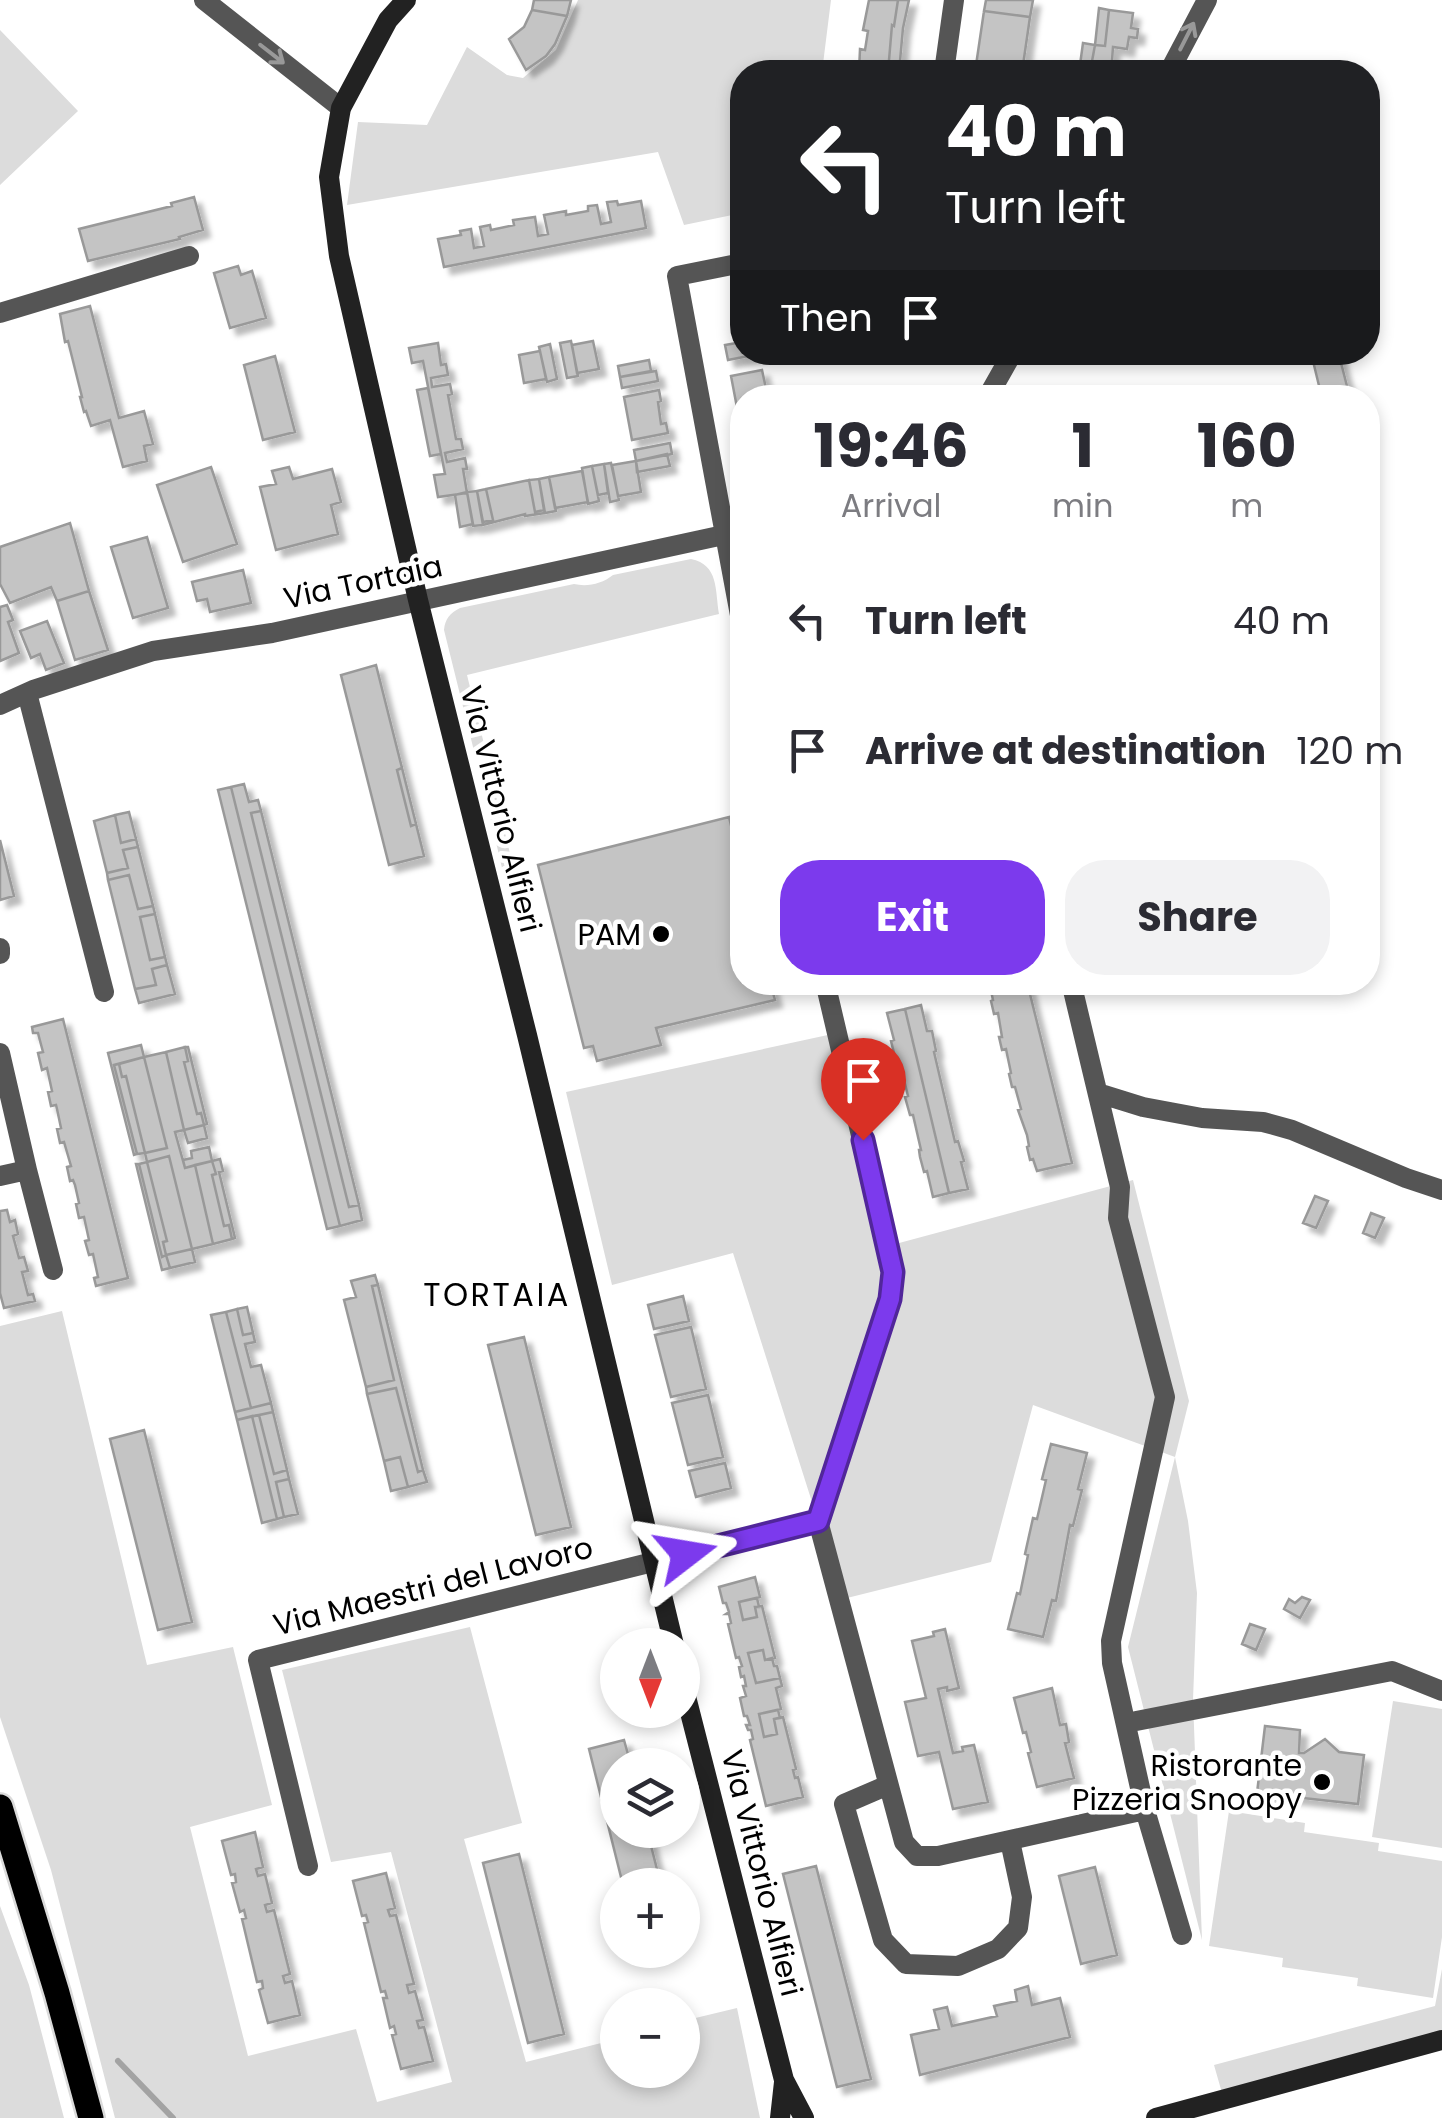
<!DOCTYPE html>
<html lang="en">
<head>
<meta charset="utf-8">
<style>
  body { margin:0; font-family:Poppins,sans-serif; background:#f2f2f3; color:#2b2b33; height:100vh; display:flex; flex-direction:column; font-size:38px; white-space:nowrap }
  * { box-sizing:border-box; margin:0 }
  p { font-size:32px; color:#7c7c81 }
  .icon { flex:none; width:55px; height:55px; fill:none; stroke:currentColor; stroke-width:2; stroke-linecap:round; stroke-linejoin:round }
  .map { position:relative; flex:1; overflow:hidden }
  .details { position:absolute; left:730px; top:385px; width:650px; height:610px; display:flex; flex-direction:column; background:#fff; border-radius:40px; box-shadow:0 5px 15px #0003 }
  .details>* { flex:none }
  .guide { position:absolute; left:730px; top:60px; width:650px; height:305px; border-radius:40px; box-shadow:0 5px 15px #0003; background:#202124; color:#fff; overflow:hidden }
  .needle { width:65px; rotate:180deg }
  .fabs { position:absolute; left:600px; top:1628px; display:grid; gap:20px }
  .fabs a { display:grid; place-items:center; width:100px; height:100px; border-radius:50%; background:#fff; box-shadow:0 5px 15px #0003; font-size:50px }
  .pin { position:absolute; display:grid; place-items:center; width:85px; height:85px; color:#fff; margin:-102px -42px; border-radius:50% 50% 50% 0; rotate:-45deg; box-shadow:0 0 10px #0007 }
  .pin .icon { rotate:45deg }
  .me { position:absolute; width:110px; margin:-55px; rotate:76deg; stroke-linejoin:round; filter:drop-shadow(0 0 8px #0008) }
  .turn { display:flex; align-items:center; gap:35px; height:210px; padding:0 50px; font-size:45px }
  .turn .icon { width:130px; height:130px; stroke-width:2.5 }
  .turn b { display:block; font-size:70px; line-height:85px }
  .then { display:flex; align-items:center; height:95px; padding:0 50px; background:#0003; gap:20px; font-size:38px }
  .eta { display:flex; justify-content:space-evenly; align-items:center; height:170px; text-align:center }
  .eta b { font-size:60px; font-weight:700; line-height:70px }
  .primary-button { display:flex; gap:20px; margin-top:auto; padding:20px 50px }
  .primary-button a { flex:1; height:115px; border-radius:40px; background:#7c3aed; color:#fff; font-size:40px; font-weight:700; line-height:115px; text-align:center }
  .primary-button a+a { background:#f2f2f3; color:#2b2b33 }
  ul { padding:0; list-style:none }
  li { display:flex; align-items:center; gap:30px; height:130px; padding:0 50px }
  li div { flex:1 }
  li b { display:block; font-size:38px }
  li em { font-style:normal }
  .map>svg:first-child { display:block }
  .green { fill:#dcdcdc }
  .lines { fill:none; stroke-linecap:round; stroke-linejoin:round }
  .stream { stroke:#a3a3a3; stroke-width:6 }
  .building { fill:#c4c4c4; stroke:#999; stroke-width:2.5; filter:url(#shadow) }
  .primary-casing { stroke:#dbdbdb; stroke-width:30 }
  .street { stroke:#555; stroke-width:20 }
  .secondary { stroke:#222; stroke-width:20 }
  .primary { stroke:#000; stroke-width:25 }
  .oneway { stroke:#999 }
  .route-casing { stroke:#51269a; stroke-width:25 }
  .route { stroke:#7c3aed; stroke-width:18 }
  .poi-dot { fill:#000; stroke:#fff; stroke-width:4 }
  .labels { text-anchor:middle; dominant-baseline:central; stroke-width:9; stroke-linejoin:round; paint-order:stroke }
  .street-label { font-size:30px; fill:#000; stroke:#fff }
  .poi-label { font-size:30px; fill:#000; stroke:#fff; text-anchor:end }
  .neighbourhood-label { font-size:32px; letter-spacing:2.5px; fill:#000; stroke:#fff }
</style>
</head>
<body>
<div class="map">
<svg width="1442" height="2118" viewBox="0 0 1442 2118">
  <defs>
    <filter id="shadow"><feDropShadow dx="7" dy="7" stdDeviation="2.5" flood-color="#0004"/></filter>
  </defs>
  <rect width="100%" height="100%" fill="#fff"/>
  <!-- green -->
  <path class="green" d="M578 0H831L822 72H742V213L684 225 658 152 347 205 358 122 427 125 467 47 507 75 523 78 556 50Z
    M0 30 78 111 0 185Z
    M691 559C719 565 715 590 719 614L467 675 486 752 475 755 444 630C445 619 450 613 460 608L574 584C587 587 602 584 613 575Z
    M490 771 513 866 502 868 480 773Z
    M837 1033 888 1246 1133 1180 1189 1401 1175 1457 1188 1521 1197 1593 1193 1700 1202 1940 1128 1647 1175 1457 1033 1405 991 1562 839 1600 818 1521 733 1253 612 1285 566 1092Z
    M62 1311 147 1665 233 1647 272 1805 190 1827 248 2056 356 2029 377 2102 452 2082 391 1852 331 1862 282 1670 470 1627 522 1823 464 1839 526 2062 617 2039 618 2070H682L683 2021 737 2008 760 2118H115L51 1870 0 1717V1326Z
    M1393 1701 1442 1709V1848L1372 1837Z
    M1229 1811 1305 1823 1304 1832 1379 1843 1378 1851 1442 1861V1937L1433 1998 1357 1986 1358 1978 1282 1967 1283 1958 1209 1946Z
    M0 1906 29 1985 64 2118H0Z
    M1442 1969V2040L1224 2100 1214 2065 1435 2006Z"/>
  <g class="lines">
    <!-- stream -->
    <path class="stream" d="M118 2061 173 2118"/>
  </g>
  <!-- building -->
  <path class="building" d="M534 0H571L567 16 532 10Z
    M869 0H898L894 26 892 25 888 72H859L860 49 865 50 868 31 863 30Z
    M898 0H909L903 28 899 72H888L892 25 894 26Z
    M986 0H1033L1030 17 984 11Z
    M1099 8 1109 10 1105 46 1095 45Z
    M532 10 567 16 555 44 546 56 526 70 509 39 524 27Z
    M1109 10 1133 13 1131 28 1138 29 1137 38 1129 37 1127 49 1113 47 1112 61 1120 62 1119 71 1108 70V72H1090L1095 45 1105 46Z
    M984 11 1030 17 1022 72H975Z
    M1083 43 1095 45 1090 72H1079Z
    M194 197 203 230 179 237 180 239 88 261 79 229 172 206 171 203Z
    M617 201 618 205 641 201 646 228 444 267 438 239 461 235 460 231 471 229 474 248 484 246 480 227 490 225 491 230 514 225 513 220 535 217 538 236 548 234 544 215 566 211V215L588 211V206L597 205 601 224 611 222 607 202Z
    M238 266 241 275 252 271 266 318 230 328 214 273Z
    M90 306 119 418 144 411 153 444 144 446 147 461 123 467 110 420 91 426 86 411 84 412 80 397H82L68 341 65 342 60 314Z
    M571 341 578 376 567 378 560 343Z
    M593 341 599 369 577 373 572 345Z
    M742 342V352H759V354L728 360 725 345Z
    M438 343 441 365 446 364 448 375 431 378 432 387 450 384 452 394 448 395 456 439H461L463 449 445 453 447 462 465 458 467 469H463L467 493 438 497 434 475 445 474 423 361 412 363 409 348Z
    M550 344 557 379 547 382 539 347Z
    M540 351 546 379 524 383 519 355Z
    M1339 355 1349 394 1342 396V398H1322L1313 361Z
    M275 356 295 432 263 440 244 365Z
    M649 360 651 371 620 377 618 366Z
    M762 370 768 398H742V418H739L731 376Z
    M656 371 658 381 622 388 620 377Z
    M428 388 441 454 430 456 417 390Z
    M659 390 661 401 658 402 661 424 666 423 668 433 632 440 624 397Z
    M670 443 672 454 636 461 634 450Z
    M667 454 670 466 637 472 636 461Z
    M636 461 641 492 618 496 612 465Z
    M611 463 619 500 610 502 604 464Z
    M604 464 608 493 598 495 592 466Z
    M592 466 599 501 588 504 582 468Z
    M211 467 237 544 183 562 157 485Z
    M289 467 293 479 332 469 341 502 331 505 338 534 276 550 260 487 276 484 272 471Z
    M582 471 588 502 555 508 549 477Z
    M549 477 556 511 545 513 539 479Z
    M539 479 544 510 535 512 529 480Z
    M529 480 535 512 544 510 545 513 525 516V514L483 525V522L493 520 486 489Z
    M486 489 493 520 483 522 477 491Z
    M477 491 483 525 473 526 467 492Z
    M467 492 473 524 460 527 455 495Z
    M70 523 89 591 57 601 51 587 10 603 0 584V547Z
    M147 537 168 608 133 618 111 547Z
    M243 570 251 603 210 612 207 599 197 601 192 582Z
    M89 591 108 650 75 660 57 601Z
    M7 605 13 620 8 622 19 653 0 661V607Z
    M47 621 64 663 46 670 40 654 31 658 20 631Z
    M376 665 402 768 397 770 411 826 416 824 424 856 389 865 341 675Z
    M402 768 416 824 411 826 397 770Z
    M244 784 249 802 258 800 261 811 251 813 349 1207 359 1205 362 1220 340 1226 231 787Z
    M231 787 340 1226 327 1229 218 790Z
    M261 811 359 1205 349 1207 251 813Z
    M129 812 136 839 121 843 115 815Z
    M115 815 121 843 136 839 138 847 123 850 128 868 107 873 94 821Z
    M729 817 742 871V982H770L775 1000 656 1028 661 1045 597 1061 593 1046 584 1048 538 865Z
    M0 840 14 896 0 900Z
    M138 847 153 906 138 909 129 875 108 880 107 873 128 868 123 850Z
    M129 875 138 909 153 906 155 914 140 917 150 960 165 957 167 965 152 969 156 985 135 989 108 880Z
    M155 914 165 957 150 960 140 917Z
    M167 965 175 994 139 1003 135 989 156 985 152 969Z
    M989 982H1027L1072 1163 1037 1171 1033 1159 1030 1160 1027 1147 1029 1146 1027 1135 1018 1110 1021 1109 1015 1087H1012L1009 1074 1011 1073 1006 1049 1002 1050 999 1037H1002L998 1013 994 1014 991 1001 993 1000Z
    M921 1005 927 1031H932L936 1051 934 1052 955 1142 958 1141 964 1161 961 1162 968 1189 949 1193 905 1009Z
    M905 1009 949 1193 933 1197 927 1171 924 1172 920 1157 919 1150H921L913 1115H910L905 1097 908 1096 899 1060 896 1061 891 1041 894 1040 887 1013Z
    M63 1019 128 1278 96 1286 94 1278 98 1277 93 1254 89 1255 85 1241 89 1240 84 1217 79 1218 76 1204 79 1203 75 1185 73 1180 70 1181 67 1167 71 1166 64 1142 60 1143 57 1129 61 1128 57 1109 56 1105 51 1106 48 1092 52 1091 47 1068 42 1070 38 1053 43 1052 39 1037 38 1033H33L32 1027Z
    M141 1045 144 1057 114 1065 137 1154 134 1155 108 1053Z
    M185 1047H188L207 1124 204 1125 201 1113 197 1114 184 1062 188 1061Z
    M185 1047 188 1061 184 1062 197 1114 201 1113 204 1125 184 1130 166 1052Z
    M166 1052 184 1130 175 1132 185 1168 195 1165 213 1244 192 1249 169 1156 147 1162 145 1153 167 1148 144 1057Z
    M144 1057 167 1148 145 1153 126 1076 122 1077 119 1064Z
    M119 1064 122 1077 126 1076 145 1153 137 1154 114 1065Z
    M204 1125 207 1138 188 1143 184 1130Z
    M209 1147 212 1161 185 1168 183 1160 192 1158 191 1151Z
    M169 1156 192 1249 166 1255 163 1242 167 1241 147 1162Z
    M220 1159 223 1171 219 1172 235 1238 232 1239 229 1225 224 1226 212 1175 216 1174 212 1161Z
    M212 1161 216 1174 212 1175 224 1226 229 1225 232 1239 213 1244 195 1165Z
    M147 1162 167 1241 163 1242 166 1255 162 1257 139 1164Z
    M136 1164H139L162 1257 166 1255 170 1268 162 1270Z
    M1315 1196 1328 1201 1316 1228 1303 1223Z
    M7 1210 10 1222 15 1220 18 1234 13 1236 19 1258 24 1257 28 1271 22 1272 28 1295 33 1294 35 1301 4 1308 0 1293V1211Z
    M1371 1213 1384 1218 1375 1238 1363 1233Z
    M192 1249 195 1262 170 1268 166 1255Z
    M375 1275 378 1285 372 1286 394 1380 366 1387 344 1300 356 1297 351 1281Z
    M378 1285 423 1470 418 1472 396 1388 367 1394 366 1387 394 1380 372 1286Z
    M683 1296 689 1321 654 1329 648 1305Z
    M247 1307 253 1333 243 1335 237 1309Z
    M237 1309 243 1335 253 1333 255 1342 245 1344 251 1367 261 1365 271 1403 251 1408 226 1312Z
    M226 1312 251 1408 235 1412 211 1315Z
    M691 1327 706 1389 671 1397 655 1335Z
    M524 1337 571 1527 536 1535 488 1345Z
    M396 1388 418 1472 423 1470 427 1482 408 1487 400 1457 384 1461 367 1394Z
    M708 1395 723 1457 688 1465 672 1403Z
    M271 1403 273 1412 237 1420 235 1412Z
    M273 1412 287 1470 274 1474 259 1415Z
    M259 1415 274 1474 287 1470 289 1479 276 1482 284 1517 277 1519 252 1416Z
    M252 1416 277 1519 262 1523 237 1420Z
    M144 1430 192 1622 158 1630 110 1439Z
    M1051 1444 1087 1453 1078 1489 1082 1490 1073 1526 1070 1525 1056 1601 1052 1600 1043 1637 1008 1629 1017 1593 1020 1594 1028 1555 1025 1554 1033 1518 1037 1519 1046 1480 1042 1479Z
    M400 1457 408 1487 391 1491 384 1461Z
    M725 1463 731 1488 696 1497 689 1471Z
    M289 1479 298 1514 284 1517 276 1482Z
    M755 1577 760 1597 739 1602 743 1620 757 1617 755 1607 762 1606 775 1658 765 1660 763 1650 748 1653 756 1683 780 1678 782 1686 776 1688 781 1709 759 1714 764 1737 777 1734 774 1719 783 1717 796 1769 793 1770 795 1778 798 1777 803 1797 766 1806 750 1740 753 1739 751 1730H748L746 1725H750L747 1716H744L740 1698 746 1696 743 1686H746L744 1676 741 1677 739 1667 742 1666 739 1657 736 1658 728 1624 731 1623 729 1614H726L729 1612 726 1603H723L719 1587Z
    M1302 1597 1310 1600 1300 1618 1284 1609 1289 1599 1295 1603Z
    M757 1598 759 1607H755L757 1617 743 1620 739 1602Z
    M1250 1624 1265 1629 1256 1650 1242 1644Z
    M945 1629 959 1688 947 1691V1687L938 1689 953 1753 963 1751 962 1747 974 1745 988 1802 953 1809 939 1752 918 1756 905 1702 926 1698 912 1641 934 1636 933 1632Z
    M763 1650 765 1660 772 1658 774 1666H777L780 1678 756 1683 748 1653Z
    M1052 1688 1060 1725 1066 1724 1069 1742 1065 1743 1074 1778 1037 1787 1028 1753 1031 1752 1026 1732 1023 1733 1014 1698Z
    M778 1710 780 1718 774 1719 777 1734 764 1737 759 1714Z
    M1265 1726 1300 1730 1299 1753H1304L1325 1739 1339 1752 1364 1755 1358 1804 1257 1793Z
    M624 1740 631 1765H618V1830H647L661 1885H623L589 1749Z
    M255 1832 263 1867 256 1869 258 1876 265 1874 272 1903 265 1905 267 1912 274 1910 290 1974 283 1976 285 1983 292 1981 300 2015 268 2023 259 1990 263 1988 262 1981 257 1982 242 1919 246 1918 244 1910 240 1912 232 1883 236 1882 235 1874 231 1875 222 1841Z
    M519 1854 564 2034 528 2043 483 1863Z
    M816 1866 871 2079 837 2087 783 1874Z
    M1095 1867 1117 1955 1081 1964 1059 1876Z
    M386 1873 395 1908 388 1910 390 1916 396 1915 414 1984 407 1985 409 1993 415 1991 423 2020 417 2021 419 2028 424 2027 433 2061 401 2069 392 2035 396 2034 394 2026 390 2028 383 1998H387L385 1991 381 1992 364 1923 368 1922 366 1915 362 1916 353 1881Z
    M1028 1986 1032 2005 1060 1998 1070 2037 920 2075 911 2035 939 2029 934 2010 947 2007 952 2026 997 2016 994 2006 1017 2001 1015 1990Z"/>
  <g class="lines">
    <!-- primary casing -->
    <g class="primary-casing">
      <path id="primary" d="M0 1807 57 1993 91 2118"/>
    </g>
    <!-- street -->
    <path class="street" d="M204 0 341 108
      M944 72 954 0
      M1169 72 1207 0
      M742 263 677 276 742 626
      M0 313 189 256
      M987 398 1013 352
      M27 693 104 992
      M0 705 33 690 153 651 272 633 742 531
      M0 954V948
      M1071 982 1120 1187 1118 1218 1165 1397 1111 1641 1112 1663 1145 1810 1182 1935
      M0 1053 27 1170 0 1176
      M1098 1093 1143 1107 1202 1118 1263 1122 1292 1130 1406 1178 1442 1190
      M27 1170 53 1270
      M818 1521 904 1842 917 1856H938L1145 1810
      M1126 1723 1392 1671 1442 1691
      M888 1785 844 1804 883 1940 906 1964 958 1966 998 1949 1018 1928 1022 1897 1010 1841
      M308 1866 258 1660 818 1521 890 1299 893 1272 825 982"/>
    <!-- secondary -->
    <path class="secondary" d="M406 0 388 20 341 108 329 177 339 256 418 600 527 1035 674 1645
      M682 1681 784 2080 804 2118
      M780 2118 784 2082
      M1156 2118 1442 2040"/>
    <!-- primary -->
    <use href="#primary" class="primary"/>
  </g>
  <!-- one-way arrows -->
  <defs><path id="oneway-shaft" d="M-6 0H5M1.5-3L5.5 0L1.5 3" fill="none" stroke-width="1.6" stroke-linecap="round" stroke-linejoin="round" transform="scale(2.5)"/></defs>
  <g class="oneway">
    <use href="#oneway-shaft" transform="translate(1187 36) rotate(-63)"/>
    <use href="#oneway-shaft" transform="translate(272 54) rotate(38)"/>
  </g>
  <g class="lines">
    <!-- route casing -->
    <g class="route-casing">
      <path id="route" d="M686 1554 818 1521 890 1299 893 1272 863 1140"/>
    </g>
    <!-- route -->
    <use href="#route" class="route"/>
  </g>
  <!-- markers -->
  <g class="poi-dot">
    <circle cx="661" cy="934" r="10"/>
    <circle cx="1322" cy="1782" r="10"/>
  </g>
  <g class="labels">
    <!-- street labels -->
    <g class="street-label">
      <text transform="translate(363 582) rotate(-12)">Via Tortaia</text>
      <text transform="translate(501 809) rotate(76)">Via Vittorio Alfieri</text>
      <text transform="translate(433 1586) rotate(-14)">Via Maestri del Lavoro</text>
      <text transform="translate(762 1873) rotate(76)">Via Vittorio Alfieri</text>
    </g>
    <!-- poi labels -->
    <g class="poi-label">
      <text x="641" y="934">PAM</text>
      <text x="1302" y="1765">Ristorante<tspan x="1302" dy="34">Pizzeria Snoopy</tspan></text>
    </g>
    <!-- neighbourhood labels -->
    <g class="neighbourhood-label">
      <text x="497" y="1294">TORTAIA</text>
    </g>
  </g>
</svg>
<div class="fabs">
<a><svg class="needle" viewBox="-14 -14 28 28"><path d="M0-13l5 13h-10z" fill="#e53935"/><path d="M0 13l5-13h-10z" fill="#7c7c81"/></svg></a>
<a><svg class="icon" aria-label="layers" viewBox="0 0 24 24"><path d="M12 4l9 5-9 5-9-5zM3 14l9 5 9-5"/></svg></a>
<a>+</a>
<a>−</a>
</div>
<div class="pin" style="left:863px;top:1140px;background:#d93025"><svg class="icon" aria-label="arrive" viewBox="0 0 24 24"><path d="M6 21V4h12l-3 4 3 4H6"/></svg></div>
<svg class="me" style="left:686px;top:1554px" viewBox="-20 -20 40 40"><path d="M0-17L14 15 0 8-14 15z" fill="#7c3aed" stroke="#fff" stroke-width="4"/></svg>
<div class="guide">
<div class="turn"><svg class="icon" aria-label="left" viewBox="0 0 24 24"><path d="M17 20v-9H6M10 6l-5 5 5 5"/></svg><div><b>40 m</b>Turn left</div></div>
<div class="then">Then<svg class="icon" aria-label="arrive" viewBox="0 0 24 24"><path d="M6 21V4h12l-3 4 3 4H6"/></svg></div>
</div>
<section class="details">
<div class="eta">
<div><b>19:46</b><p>Arrival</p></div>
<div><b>1</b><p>min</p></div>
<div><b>160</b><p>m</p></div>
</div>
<ul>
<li><svg class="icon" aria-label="left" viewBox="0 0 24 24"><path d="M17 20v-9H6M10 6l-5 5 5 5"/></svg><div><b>Turn left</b></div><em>40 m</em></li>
<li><svg class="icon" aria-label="arrive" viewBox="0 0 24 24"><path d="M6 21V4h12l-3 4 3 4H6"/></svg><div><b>Arrive at destination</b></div><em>120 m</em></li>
</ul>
<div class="primary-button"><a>Exit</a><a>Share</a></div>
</section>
</div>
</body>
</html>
